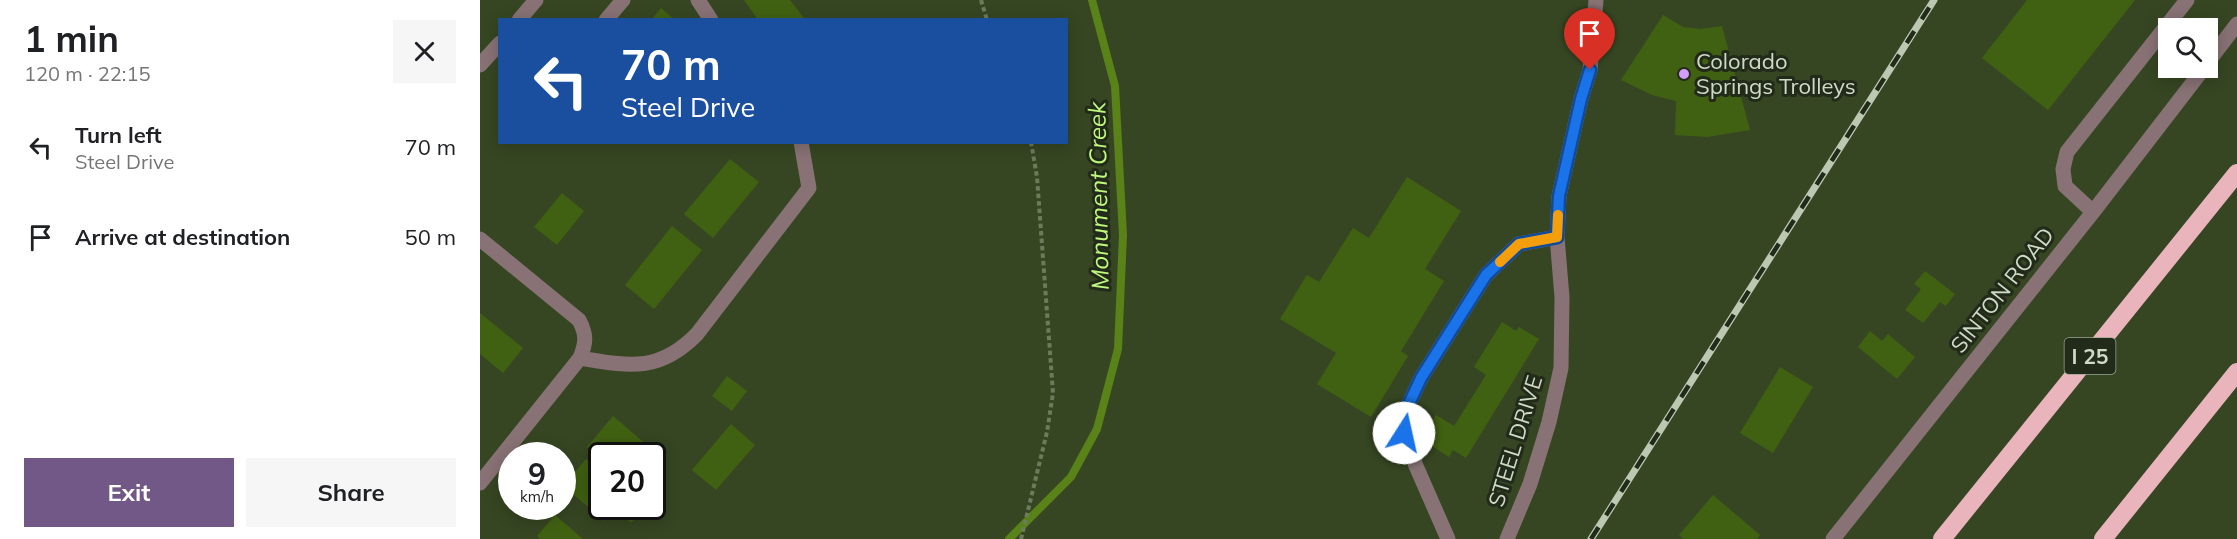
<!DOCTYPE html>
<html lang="en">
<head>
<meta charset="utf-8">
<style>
  body { margin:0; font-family:Mulish,sans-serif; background:#f6f6f6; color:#202124; height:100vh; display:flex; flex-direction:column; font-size:22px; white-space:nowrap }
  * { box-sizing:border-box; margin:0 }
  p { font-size:20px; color:#757577 }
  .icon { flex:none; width:33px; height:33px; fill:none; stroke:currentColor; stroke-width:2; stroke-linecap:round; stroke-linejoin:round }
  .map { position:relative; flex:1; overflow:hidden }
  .drawer { display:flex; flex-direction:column; background:#fff; width:480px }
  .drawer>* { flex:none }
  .hud { position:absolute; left:18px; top:18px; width:570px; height:126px; border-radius:0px; box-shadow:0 3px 15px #0003; background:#1a4fa0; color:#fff; overflow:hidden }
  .fabs { position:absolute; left:1678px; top:18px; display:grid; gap:12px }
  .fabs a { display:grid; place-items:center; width:60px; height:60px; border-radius:0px; background:#fff; box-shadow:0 3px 15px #0003; font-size:30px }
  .speed { position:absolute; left:18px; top:442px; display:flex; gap:12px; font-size:30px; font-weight:700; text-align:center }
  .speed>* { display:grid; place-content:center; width:78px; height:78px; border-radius:50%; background:#fff; box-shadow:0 3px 15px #0003; line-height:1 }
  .speed small { font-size:15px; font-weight:400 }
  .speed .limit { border:3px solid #111; border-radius:9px; background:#fff; color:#111 }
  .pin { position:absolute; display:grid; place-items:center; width:51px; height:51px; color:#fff; margin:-62px -26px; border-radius:50% 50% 50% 0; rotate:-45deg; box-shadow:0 0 6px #0007 }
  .pin .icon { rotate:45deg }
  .me { position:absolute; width:66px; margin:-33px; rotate:10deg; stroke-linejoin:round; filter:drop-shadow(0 0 4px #0008) }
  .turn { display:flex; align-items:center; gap:21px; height:126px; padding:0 24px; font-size:27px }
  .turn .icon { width:78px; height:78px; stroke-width:2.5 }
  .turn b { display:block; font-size:42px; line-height:51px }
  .round { display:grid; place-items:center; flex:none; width:63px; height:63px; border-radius:0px; background:#f6f6f6 }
  .overview { display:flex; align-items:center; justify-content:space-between; height:102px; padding:0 24px }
  h1 { font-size:36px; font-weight:700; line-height:45px }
  .primary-button { display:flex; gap:12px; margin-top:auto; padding:12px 24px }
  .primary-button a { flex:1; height:69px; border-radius:0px; background:#715886; color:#fff; font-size:24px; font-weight:700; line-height:69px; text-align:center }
  .primary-button a+a { background:#f6f6f6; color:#202124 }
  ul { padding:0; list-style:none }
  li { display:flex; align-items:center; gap:18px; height:90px; padding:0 24px }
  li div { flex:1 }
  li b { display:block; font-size:22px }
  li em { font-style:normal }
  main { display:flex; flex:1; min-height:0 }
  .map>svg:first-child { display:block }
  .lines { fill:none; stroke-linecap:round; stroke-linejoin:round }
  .stream { stroke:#598219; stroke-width:8 }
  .building { fill:#416112 }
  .path { stroke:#6d7b5d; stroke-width:4; stroke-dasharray:4.5 3; stroke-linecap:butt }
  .minor { stroke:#887275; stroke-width:15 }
  .highway { stroke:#e9b4bb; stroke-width:18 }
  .rail-casing { stroke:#bcc8b1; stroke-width:7 }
  .rail { stroke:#222a1a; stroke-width:4.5; stroke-dasharray:14; stroke-linecap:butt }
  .route-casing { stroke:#114b97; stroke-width:15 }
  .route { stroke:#1a73e8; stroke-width:10 }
  .slow { stroke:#f59e0b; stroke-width:10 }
  .poi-dot { fill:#d39cfd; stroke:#222a1a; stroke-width:2 }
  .labels { text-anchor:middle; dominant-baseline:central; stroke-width:6; stroke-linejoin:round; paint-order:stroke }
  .shield { fill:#222a1a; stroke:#9ba592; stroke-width:1.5 }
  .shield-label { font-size:21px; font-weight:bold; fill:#cfdac5 }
  .poi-label { font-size:22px; fill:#cfdac5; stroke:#222a1a; text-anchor:start }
  .street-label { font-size:22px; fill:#cfdac5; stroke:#222a1a }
  .water-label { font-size:24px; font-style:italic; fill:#bff97b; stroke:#222a1a }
</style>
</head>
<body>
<main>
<section class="drawer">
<div class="overview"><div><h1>1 min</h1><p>120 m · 22:15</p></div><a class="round"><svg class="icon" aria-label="close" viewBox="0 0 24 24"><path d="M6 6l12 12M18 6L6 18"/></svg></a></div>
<ul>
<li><svg class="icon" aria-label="left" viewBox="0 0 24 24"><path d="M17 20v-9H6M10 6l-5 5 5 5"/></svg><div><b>Turn left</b><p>Steel Drive</p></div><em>70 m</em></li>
<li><svg class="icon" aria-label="arrive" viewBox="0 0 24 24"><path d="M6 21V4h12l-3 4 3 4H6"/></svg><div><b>Arrive at destination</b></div><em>50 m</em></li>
</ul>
<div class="primary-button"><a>Exit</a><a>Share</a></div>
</section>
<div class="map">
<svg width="1757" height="539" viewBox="0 0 1757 539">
  <rect width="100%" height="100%" fill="#364622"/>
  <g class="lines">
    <!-- stream -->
    <path class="stream" d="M529 539 591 477 617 429 638 349 643 235 635 86 612 0"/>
  </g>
  <!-- building -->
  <path class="building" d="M264 0H310L324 18 278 20Z
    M1547 0H1655L1568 110 1502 58Z
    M181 8 195 20H171Z
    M1183 15 1203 27 1221 29 1242 26 1270 130 1227 137 1195 135 1196 101 1172 95 1141 80Z
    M250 159 279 182 233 238 204 214Z
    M927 177 981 211 945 269 964 281 921 351 928 356 891 417 837 384 856 353 800 319 827 275 839 282 873 228 889 238Z
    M82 193 104 211 77 245 54 227Z
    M192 226 222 250 174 309 145 285Z
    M1445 271 1475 294 1466 306 1460 302 1443 323 1425 310 1441 289 1434 284Z
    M0 313 43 348 23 373 0 354Z
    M1022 322 1036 331 1039 327 1059 339 986 458 973 450 969 457 941 439 956 415 974 426 1006 375 994 367Z
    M1390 331 1402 341 1408 334 1435 357 1417 379 1378 347Z
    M1300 367 1333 387 1293 453 1260 433Z
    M247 376 267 391 252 411 232 396Z
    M133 416 168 446 160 456H122V460L107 447Z
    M251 424 275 445 236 490 212 470Z
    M106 459 122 471V507H165L151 523 135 509 125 521 83 486Z
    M1233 495 1280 535 1277 539H1203L1199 535Z
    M75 515 103 539H60L57 536Z"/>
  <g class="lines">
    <!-- path -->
    <path class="path" d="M501 0 507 20
      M541 539 567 432 573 393 557 177 551 142"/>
    <!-- minor -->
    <path class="minor" d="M218 0 231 20
      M39 20 56 0
      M126 20 143 0
      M1728 62 1757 24
      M0 65 20 43
      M1613 212 1585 186 1583 169 1587 152 1707 0
      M0 239 99 320C107 335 106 343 100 358L0 483
      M100 358C149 366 179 373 217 334L329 188 321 142
      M968 539 936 466 924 433 927 408 941 378 1006 275 1039 244 1077 237
      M1027 539 1050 484 1069 422 1081 368 1082 297 1077 237 1079 196 1101 99 1110 70 1116 0
      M1353 539 1613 212 1724 68"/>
    <!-- highway -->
    <path class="highway" d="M1462 539 1757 173
      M1623 539 1757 372"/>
    <!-- rail casing -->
    <g class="rail-casing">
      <path id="rail" d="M1111 539 1454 0"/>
    </g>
    <!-- rail -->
    <use href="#rail" class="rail"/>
  </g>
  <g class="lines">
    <!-- route casing -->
    <g class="route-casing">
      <path id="route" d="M924 433 927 408 941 378 1006 275 1039 244 1077 237 1079 196 1101 99 1110 70"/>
    </g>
    <!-- route -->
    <use href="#route" class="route"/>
    <!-- slow -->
    <path class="slow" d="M1020 262 1039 244 1077 237 1078 215"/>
  </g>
  <!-- markers -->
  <circle class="poi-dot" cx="1204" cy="74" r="6"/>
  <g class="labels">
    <!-- shield labels -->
    <rect class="shield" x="1584.5" y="338" width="51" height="36" rx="4.5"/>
    <g class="shield-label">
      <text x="1610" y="356">I 25</text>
    </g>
    <!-- poi labels -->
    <g class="poi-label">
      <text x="1216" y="61">Colorado<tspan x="1216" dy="25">Springs Trolleys</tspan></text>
    </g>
    <!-- street labels -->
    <g class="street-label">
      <text transform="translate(1522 290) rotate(-52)">SINTON ROAD</text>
      <text transform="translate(1035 441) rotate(-73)">STEEL DRIVE</text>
    </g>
    <!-- water labels -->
    <g class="water-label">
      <text transform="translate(618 196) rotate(-91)">Monument Creek</text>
    </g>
  </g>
</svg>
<div class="fabs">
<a><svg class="icon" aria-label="search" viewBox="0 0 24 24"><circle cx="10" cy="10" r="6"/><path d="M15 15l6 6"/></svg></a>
</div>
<div class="speed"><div>9<small>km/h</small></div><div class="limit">20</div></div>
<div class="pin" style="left:1110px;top:70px;background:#d93025"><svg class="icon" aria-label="arrive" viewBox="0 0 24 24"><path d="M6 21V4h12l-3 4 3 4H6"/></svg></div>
<svg class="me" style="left:924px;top:433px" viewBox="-20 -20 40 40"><circle r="19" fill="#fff"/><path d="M0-13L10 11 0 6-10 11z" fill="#1a73e8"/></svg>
<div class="hud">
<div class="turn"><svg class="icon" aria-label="left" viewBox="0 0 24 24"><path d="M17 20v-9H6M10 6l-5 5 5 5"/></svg><div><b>70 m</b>Steel Drive</div></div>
</div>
</div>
</main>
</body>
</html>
